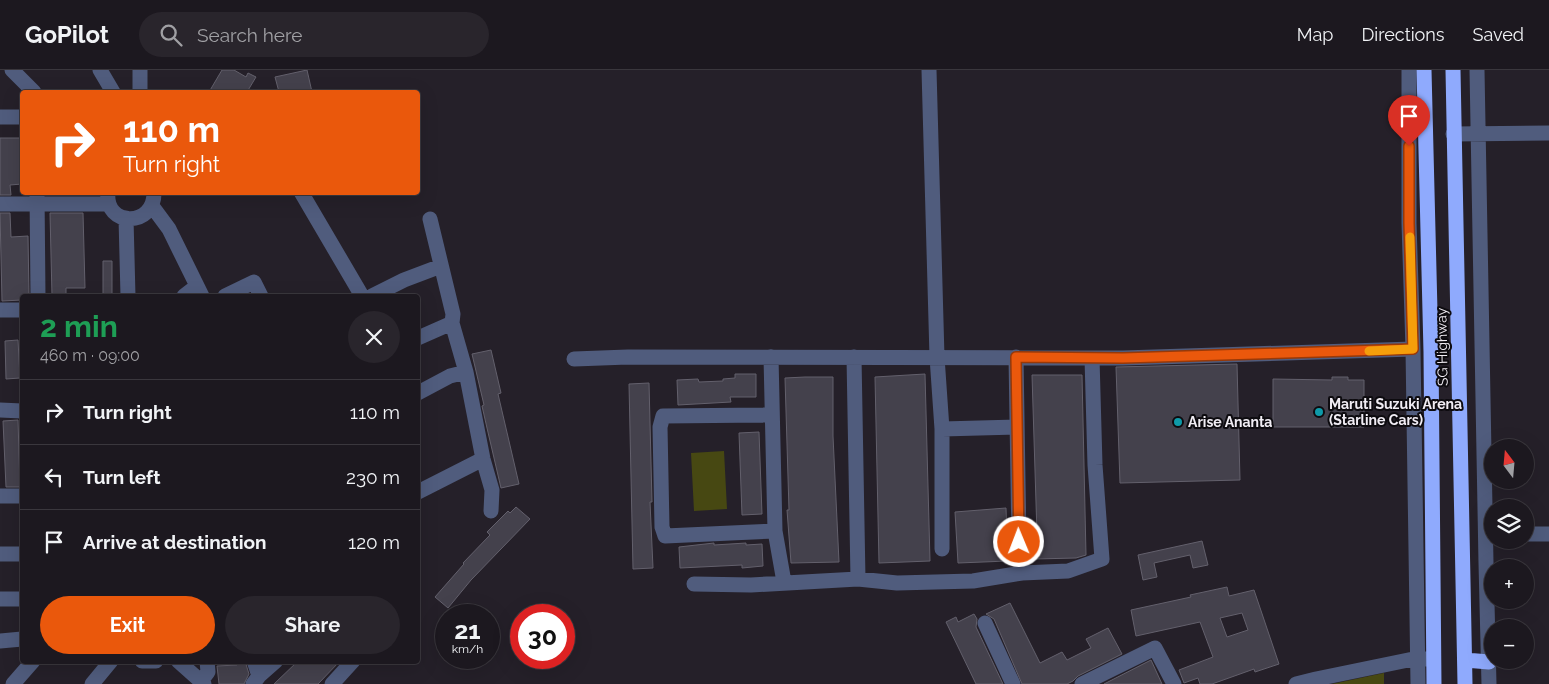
<!DOCTYPE html>
<html lang="en">
<head>
<meta charset="utf-8">
<style>
  body { margin:0; font-family:Raleway,sans-serif; background:#29252c; color:#f1f3f6; height:100vh; display:flex; flex-direction:column; font-size:19px; white-space:nowrap }
  * { box-sizing:border-box; margin:0 }
  p { font-size:16px; color:#a0a0a4 }
  .icon { flex:none; width:28px; height:28px; fill:none; stroke:currentColor; stroke-width:2; stroke-linecap:round; stroke-linejoin:round }
  .map { position:relative; flex:1; overflow:hidden }
  .side { position:absolute; left:20px; top:224px; width:400px; height:370px; display:flex; flex-direction:column; background:#1c181f; border-radius:5px; box-shadow:0 5px 20px #0002,0 0 0 1px #3a373d }
  .side>* { flex:none }
  .guide { position:absolute; left:20px; top:20px; width:400px; height:105px; border-radius:5px; box-shadow:0 5px 20px #0002,0 0 0 1px #3a373d; background:#ea580c; color:#fff; overflow:hidden }
  .needle { width:32px; rotate:344deg }
  .controls { position:absolute; left:1484px; top:369px; display:grid; gap:10px }
  .controls a { display:grid; place-items:center; width:50px; height:50px; border-radius:50%; background:#1c181f; box-shadow:0 5px 20px #0002,0 0 0 1px #3a373d; font-size:25px }
  .speed { position:absolute; left:435px; top:534px; display:flex; gap:10px; font-size:25px; font-weight:700; text-align:center }
  .speed>* { display:grid; place-content:center; width:65px; height:65px; border-radius:50%; background:#1c181f; box-shadow:0 5px 20px #0002,0 0 0 1px #3a373d; line-height:1 }
  .speed small { font-size:12px; font-weight:400 }
  .speed .limit { border:8px solid #d22; background:#fff; color:#111 }
  .pin { position:absolute; display:grid; place-items:center; width:42px; height:42px; color:#fff; margin:-51px -21px; border-radius:50% 50% 50% 0; rotate:-45deg; box-shadow:0 0 5px #0007 }
  .pin .icon { rotate:45deg }
  .me { position:absolute; width:55px; margin:-28px; rotate:359deg; stroke-linejoin:round; filter:drop-shadow(0 0 4px #0008) }
  .turn { display:flex; align-items:center; gap:18px; height:105px; padding:0 20px; font-size:22px }
  .turn .icon { width:65px; height:65px; stroke-width:2.5 }
  .turn b { display:block; font-size:35px; line-height:42px }
  .round { display:grid; place-items:center; flex:none; width:52px; height:52px; border-radius:26px; background:#29252c }
  .headline { display:flex; align-items:center; justify-content:space-between; height:85px; padding:0 20px }
  h1 { font-size:30px; font-weight:700; line-height:38px; color:#1e9e55 }
  .cta { display:flex; gap:10px; margin-top:auto; padding:10px 20px }
  .cta a { flex:1; height:58px; border-radius:30px; background:#ea580c; color:#fff; font-size:20px; font-weight:700; line-height:58px; text-align:center }
  .cta a+a { background:#29252c; color:#f1f3f6 }
  ul { padding:0; list-style:none }
  li { display:flex; align-items:center; gap:15px; height:65px; padding:0 20px; border-top:1px solid #3a373d }
  li div { flex:1 }
  li b { display:block; font-size:19px }
  li em { font-style:normal }
  header { display:flex; align-items:center; gap:30px; box-sizing:border-box; height:70px; padding:0 25px; background:#1c181f; border-bottom:1px solid #3a373d }
  header strong { font-size:24px }
  nav { display:flex; gap:28px; margin-inline-start:auto; font-size:18px }
  .search { width:350px; height:45px; background:#29252c; display:flex; align-items:center; gap:12px; box-sizing:border-box; padding:0 18px; border-radius:28px; color:#a0a0a4; font-size:19px }
  .map>svg:first-child { display:block }
  .green { fill:#474812 }
  .building { fill:#44414c; stroke:#63606c; fill-rule:evenodd }
  .lines { fill:none; stroke-linecap:round; stroke-linejoin:round }
  .minor { stroke:#505c7d; stroke-width:15 }
  .highway { stroke:#8faafd; stroke-width:15 }
  .route-casing { stroke:#983908; stroke-width:12 }
  .route { stroke:#ea580c; stroke-width:9 }
  .slow { stroke:#f59e0b; stroke-width:9 }
  .culture-dot { fill:#0f9aa8; stroke:#0d0b0f; stroke-width:2 }
  .labels { text-anchor:middle; dominant-baseline:central; stroke-width:4; stroke-linejoin:round; paint-order:stroke }
  .street-label { font-size:14px; fill:#f1edf4; stroke:#0d0b0f }
  .poi-label { font-size:14px; font-weight:bold; fill:#f1edf4; stroke:#0d0b0f; text-anchor:start }
</style>
</head>
<body>
<header>
<strong>GoPilot</strong>
<div class="search"><svg class="icon" aria-label="search" viewBox="0 0 24 24"><circle cx="10" cy="10" r="6"/><path d="M15 15l6 6"/></svg>Search here</div>
<nav><a>Map</a><a>Directions</a><a>Saved</a></nav>
</header>
<div class="map">
<svg width="1549" height="614" viewBox="0 0 1549 614">
  <rect width="100%" height="100%" fill="#252029"/>
  <!-- green -->
  <path class="green" d="M724 381 727 439 694 441 691 383Z
    M1384 603V614H1332Z"/>
  <!-- building -->
  <path class="building" d="M222 0H234L246 7 248 3 256 7 247 22H209Z
    M307 0 312 22H279L275 7Z
    M0 68H22V114L10 115 11 125H0Z
    M0 143H10L11 167 28 166 29 226H22V230L2 231Z
    M50 143H83L85 218H66V226H52Z
    M103 191H112V226H103Z
    M18 270 20 308 6 309 5 271Z
    M491 280 501 323 498 324 519 414 501 418 487 358 482 336 484 335 472 284Z
    M1237 294 1240 410 1120 413 1116 297Z
    M735 304H756V327H730L731 332 678 335 677 310 698 309 699 312 723 311V309L735 308Z
    M925 304 930 491 879 493 875 307Z
    M1032 305H1082L1086 485 1076 488 1035 489V464H1037Z
    M805 307H833V366L839 492 791 493 787 440H789L785 308Z
    M1332 307H1348V310H1364V357H1273V309L1332 310Z
    M649 313 652 432H650L653 498 633 499 629 314Z
    M18 350 20 417H6L3 351Z
    M759 362 762 444 742 445 739 363Z
    M516 437 530 449 471 510 448 538 435 527 464 494 463 493 490 465 487 462 508 441 510 443Z
    M1006 438 1008 491 958 493 955 442Z
    M1202 471 1208 495 1193 498 1190 485 1154 493 1157 507 1143 510 1138 485Z
    M714 473V475L746 473V475L762 474 763 496 742 498V495L680 498 679 477Z
    M1227 517 1229 526 1254 520 1279 594 1255 602 1254 599 1212 614H1200L1198 608 1184 613 1179 600 1213 587 1200 552 1136 566 1131 540 1191 527 1190 525ZM1242 543 1248 560 1227 567 1220 548Z
    M1010 533 1040 593 1062 582 1067 590 1091 578 1086 569 1108 558 1122 584 1078 606 1073 611 1067 614H1022L994 549 986 544Z
    M974 544 977 549 976 557 1003 614H976L946 552 956 547 958 552Z
    M1151 590 1162 614H1104Z
    M237 591H245L249 604 244 614H219L217 596 237 595Z
    M298 591H340L318 614H274Z"/>
  <g class="lines">
    <!-- minor -->
    <path class="minor" d="M12 0 34 22
      M100 0 113 22
      M140 0V22
      M929 0 937 287 942 359V479
      M1409 0V153L1413 279 1418 614
      M1477 0 1486 493 1489 614
      M0 47H22
      M1453 64 1549 63
      M37 122 38 226
      M108 122C104 157 155 158 154 122
      M301 122 362 226
      M0 134H109
      M152 136 169 159 202 226
      M126 148 128 226
      M430 149 453 244 452 253 466 302 483 389 492 420 491 441
      M184 226 197 216
      M225 226 254 212 261 226
      M372 226 404 210 441 196
      M0 240H22
      M418 268 452 253
      M771 287 775 461 784 512
      M854 287 858 509
      M1016 287 1019 472
      M574 289 628 287 1123 288 1413 279
      M418 323 450 306 466 302
      M0 340 22 341
      M772 345 663 346 660 357 662 457 665 466 775 461
      M942 359 1017 357
      M418 422 483 389
      M0 426H22
      M1525 464H1549
      M0 484H22
      M694 514 751 515 858 509 897 513 973 511 1022 503 1068 501 1102 489 1095 395 1092 288
      M0 529H22
      M985 553 1013 614
      M0 571 22 569
      M142 591H156
      M178 591 204 614
      M254 591 259 606
      M201 611 208 602 207 591
      M13 614 33 591
      M92 614 111 591
      M253 614 259 606 276 591
      M332 614 353 591
      M1082 614 1155 578 1174 614
      M1296 614 1316 609 1418 588 1427 589"/>
    <!-- highway -->
    <path class="highway" d="M1424 0 1431 282 1434 614
      M1453 0 1465 614
      M1465 590 1489 592"/>
  </g>
  <g class="lines">
    <!-- route casing -->
    <g class="route-casing">
      <path id="route" d="M1019 472 1016 287 1123 288 1413 279 1409 153V76"/>
    </g>
    <!-- route -->
    <use href="#route" class="route"/>
    <!-- slow -->
    <path class="slow" d="M1369 281 1413 279 1410 167"/>
  </g>
  <!-- markers -->
  <g class="culture-dot">
    <circle cx="1319" cy="342" r="5"/>
    <circle cx="1178" cy="352" r="5"/>
  </g>
  <g class="labels">
    <!-- street labels -->
    <g class="street-label">
      <text transform="translate(1442 277) rotate(-91)">SG Highway</text>
    </g>
    <!-- poi labels -->
    <g class="poi-label">
      <text x="1329" y="334">Maruti Suzuki Arena<tspan x="1329" dy="16">(Starline Cars)</tspan></text>
      <text x="1188" y="352">Arise Ananta</text>
    </g>
  </g>
</svg>
<div class="controls">
<a><svg class="needle" viewBox="-14 -14 28 28"><path d="M0-13l5 13h-10z" fill="#e53935"/><path d="M0 13l5-13h-10z" fill="#a0a0a4"/></svg></a>
<a><svg class="icon" aria-label="layers" viewBox="0 0 24 24"><path d="M12 4l9 5-9 5-9-5zM3 14l9 5 9-5"/></svg></a>
<a>+</a>
<a>−</a>
</div>
<div class="speed"><div>21<small>km/h</small></div><div class="limit">30</div></div>
<div class="pin" style="left:1409px;top:76px;background:#d93025"><svg class="icon" aria-label="arrive" viewBox="0 0 24 24"><path d="M6 21V4h12l-3 4 3 4H6"/></svg></div>
<svg class="me" style="left:1019px;top:472px" viewBox="-20 -20 40 40"><circle r="17" fill="#ea580c" stroke="#fff" stroke-width="3"/><path d="M0-11L8 9 0 5-8 9z" fill="#fff"/></svg>
<div class="guide">
<div class="turn"><svg class="icon" aria-label="right" viewBox="0 0 24 24"><path d="M7 20v-9h11M14 6l5 5-5 5"/></svg><div><b>110 m</b>Turn right</div></div>
</div>
<section class="side">
<div class="headline"><div><h1>2 min</h1><p>460 m · 09:00</p></div><a class="round"><svg class="icon" aria-label="close" viewBox="0 0 24 24"><path d="M6 6l12 12M18 6L6 18"/></svg></a></div>
<ul>
<li><svg class="icon" aria-label="right" viewBox="0 0 24 24"><path d="M7 20v-9h11M14 6l5 5-5 5"/></svg><div><b>Turn right</b></div><em>110 m</em></li>
<li><svg class="icon" aria-label="left" viewBox="0 0 24 24"><path d="M17 20v-9H6M10 6l-5 5 5 5"/></svg><div><b>Turn left</b></div><em>230 m</em></li>
<li><svg class="icon" aria-label="arrive" viewBox="0 0 24 24"><path d="M6 21V4h12l-3 4 3 4H6"/></svg><div><b>Arrive at destination</b></div><em>120 m</em></li>
</ul>
<div class="cta"><a>Exit</a><a>Share</a></div>
</section>
</div>
</body>
</html>
